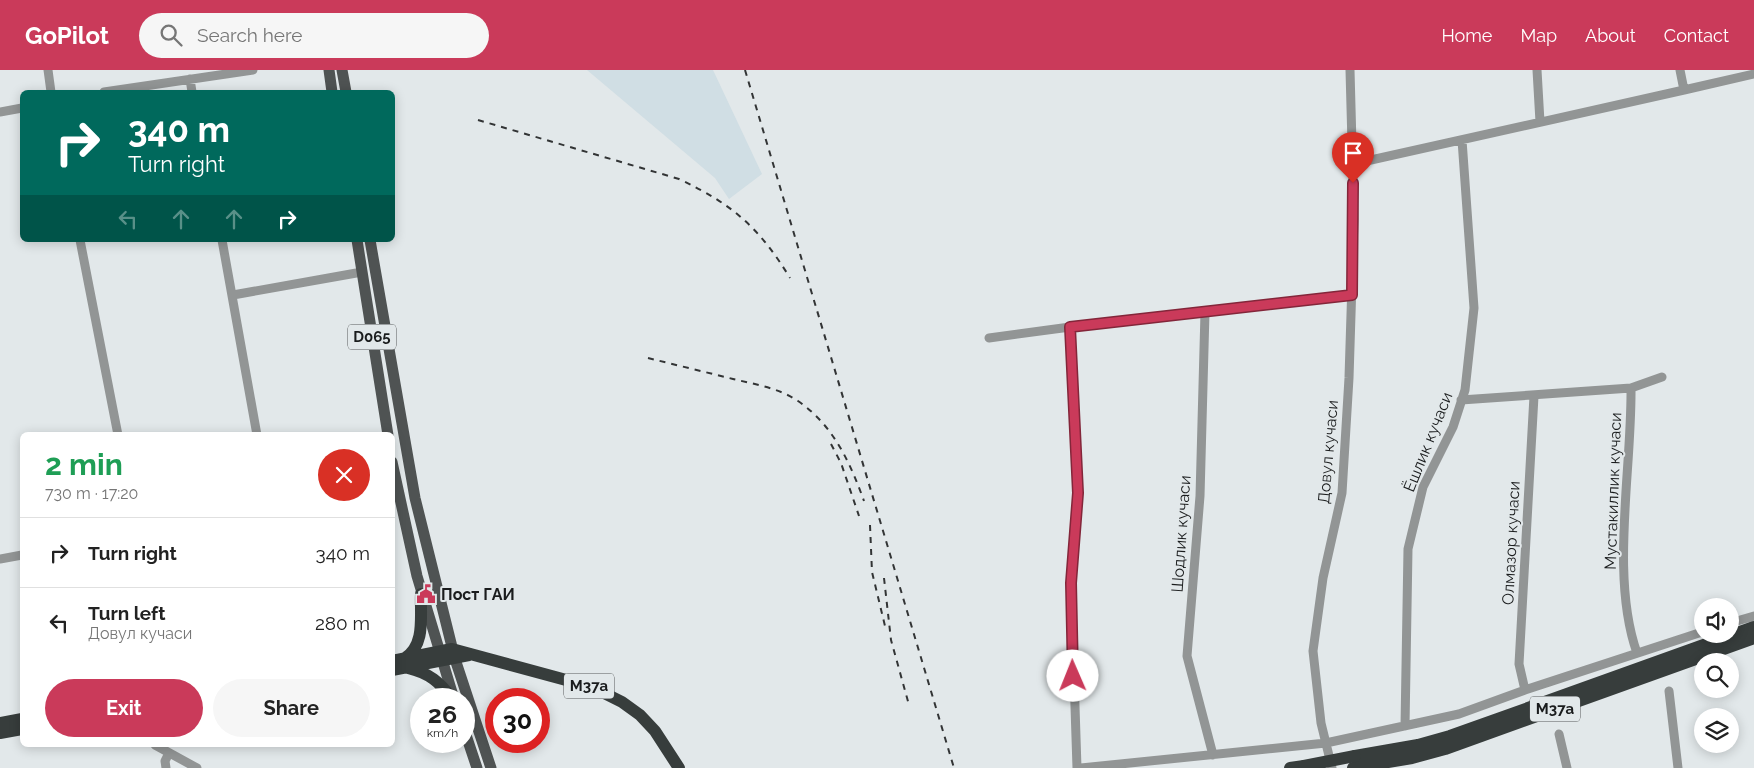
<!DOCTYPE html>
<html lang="en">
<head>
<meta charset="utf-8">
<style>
  body { margin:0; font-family:Raleway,sans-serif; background:#f6f6f6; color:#222; height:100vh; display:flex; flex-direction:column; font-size:19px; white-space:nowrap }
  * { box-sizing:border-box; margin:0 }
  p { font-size:16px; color:#767676 }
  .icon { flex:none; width:28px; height:28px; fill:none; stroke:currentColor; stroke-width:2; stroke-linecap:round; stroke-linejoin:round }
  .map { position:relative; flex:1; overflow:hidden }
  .details { position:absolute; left:20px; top:362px; width:375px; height:315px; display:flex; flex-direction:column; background:#fff; border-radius:8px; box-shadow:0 2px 12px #0003 }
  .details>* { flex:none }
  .top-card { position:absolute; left:20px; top:20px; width:375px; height:152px; border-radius:8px; box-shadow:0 2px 12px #0003; background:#00695c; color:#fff; overflow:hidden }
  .fabs { position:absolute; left:1694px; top:528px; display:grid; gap:10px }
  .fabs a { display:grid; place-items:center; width:45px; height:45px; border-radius:50%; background:#fff; box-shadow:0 2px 12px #0003; font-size:25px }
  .speed { position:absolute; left:410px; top:618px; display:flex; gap:10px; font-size:25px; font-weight:700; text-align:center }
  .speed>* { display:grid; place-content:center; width:65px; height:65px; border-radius:50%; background:#fff; box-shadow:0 2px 12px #0003; line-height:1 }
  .speed small { font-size:12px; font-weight:400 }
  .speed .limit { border:8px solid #d22; background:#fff; color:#111 }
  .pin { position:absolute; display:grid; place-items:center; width:42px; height:42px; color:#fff; margin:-51px -21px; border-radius:50% 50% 50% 0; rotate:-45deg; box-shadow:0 0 5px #0007 }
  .pin .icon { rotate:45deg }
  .me { position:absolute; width:55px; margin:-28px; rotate:359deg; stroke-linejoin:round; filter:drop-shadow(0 0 4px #0008) }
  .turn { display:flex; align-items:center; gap:18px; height:105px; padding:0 25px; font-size:22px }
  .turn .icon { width:65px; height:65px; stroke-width:2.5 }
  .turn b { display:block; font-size:35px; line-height:42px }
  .lanes { display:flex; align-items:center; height:48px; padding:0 25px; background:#0003; justify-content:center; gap:25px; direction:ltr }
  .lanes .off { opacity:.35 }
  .round { display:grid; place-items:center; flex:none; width:52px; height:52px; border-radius:26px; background:#f6f6f6 }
  .overview { display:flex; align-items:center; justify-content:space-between; height:85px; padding:0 25px }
  h1 { font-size:30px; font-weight:700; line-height:38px; color:#1e9e55 }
  .primary-button { display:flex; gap:10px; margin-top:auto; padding:10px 25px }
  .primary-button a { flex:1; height:58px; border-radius:30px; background:#ca3a5a; color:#fff; font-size:20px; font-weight:700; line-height:58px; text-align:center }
  .primary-button a+a { background:#f6f6f6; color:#222 }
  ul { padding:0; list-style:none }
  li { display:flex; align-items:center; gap:15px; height:70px; padding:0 25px; border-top:1px solid #e0e0e0 }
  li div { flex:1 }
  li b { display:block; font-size:19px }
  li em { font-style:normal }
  header { display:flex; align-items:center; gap:30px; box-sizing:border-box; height:70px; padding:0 25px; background:#ca3a5a; color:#fff }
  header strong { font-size:24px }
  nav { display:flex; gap:28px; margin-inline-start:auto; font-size:18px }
  .search { width:350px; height:45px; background:#f6f6f6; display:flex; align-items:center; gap:12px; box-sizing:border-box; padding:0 18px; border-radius:28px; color:#767676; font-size:19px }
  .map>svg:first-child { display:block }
  .built { fill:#d0dee4 }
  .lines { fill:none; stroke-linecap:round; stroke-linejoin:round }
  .minor { stroke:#929595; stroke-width:9 }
  .major { stroke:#4f5353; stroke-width:11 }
  .highway { stroke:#373d3c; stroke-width:12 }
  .rail { stroke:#323435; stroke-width:2; stroke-dasharray:6 6; stroke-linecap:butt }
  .highway-bridge { stroke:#373d3c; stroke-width:12 }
  .route-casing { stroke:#83263a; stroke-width:12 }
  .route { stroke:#ca3a5a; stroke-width:9 }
  .labels { text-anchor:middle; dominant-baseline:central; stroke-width:4; stroke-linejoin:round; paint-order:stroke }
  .shield { fill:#e2e8ea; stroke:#56595a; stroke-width:1 }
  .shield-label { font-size:15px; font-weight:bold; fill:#1a1c1d }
  .street-label { font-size:16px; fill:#1a1c1d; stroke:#e2e8ea }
  .poi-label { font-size:16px; font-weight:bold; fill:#1a1c1d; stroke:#e2e8ea; text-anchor:start }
</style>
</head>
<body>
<header>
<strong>GoPilot</strong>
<div class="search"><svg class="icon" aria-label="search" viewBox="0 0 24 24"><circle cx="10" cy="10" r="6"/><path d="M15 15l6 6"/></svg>Search here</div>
<nav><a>Home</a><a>Map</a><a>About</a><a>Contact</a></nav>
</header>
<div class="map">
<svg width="1754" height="698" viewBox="0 0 1754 698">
  <rect width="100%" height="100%" fill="#e2e8ea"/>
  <!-- built -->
  <path class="built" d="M587 0H713L762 104 729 129 715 108Z"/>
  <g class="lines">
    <!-- minor -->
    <path class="minor" d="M48 0 51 22
      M1537 0 1540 52
      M190 9 192 22
      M1684 20 1754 4
      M104 22 253 0
      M0 42 22 38
      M1353 94 1684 20 1680 0
      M80 170 118 365
      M222 170 257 365
      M233 225 362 202
      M1205 242 1200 426 1187 586 1213 685
      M1070 257 1078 423 1071 513 1077 698
      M989 268 1070 257 1352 225
      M1631 318C1632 399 1610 507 1637 583
      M1461 330 1631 318 1662 307
      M0 489 22 485
      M1730 553 1754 546
      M1525 620 1519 594 1534 326
      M1669 621 1678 698
      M1405 656 1408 479 1423 417 1453 357 1465 320 1474 238 1462 70
      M1559 664 1567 698
      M155 675 197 698
      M166 698 165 691 169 683
      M1081 698 1326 673 1459 644 1525 620 1702 562
      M1332 698 1321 653 1313 581 1323 508 1342 423 1349 308 1354 149 1350 0"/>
    <!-- major -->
    <path class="major" d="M329 0 332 22
      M342 0 346 22
      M357 170 388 365
      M370 170 415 428 455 589 491 698
      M392 392 417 506 454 629
      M464 659 477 698"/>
    <!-- highway -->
    <path class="highway" d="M405 588C426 575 420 545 421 524
      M392 591 452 579 592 617 622 632 640 645 655 661 679 698
      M408 598C429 603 440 612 452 629
      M392 600 469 585
      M0 653 22 649
      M0 663 22 659
      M1355 686 1418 675 1450 666 1754 557
      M1290 698 1304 696
      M1353 698 1412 688 1445 679 1754 568"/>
    <!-- rail -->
    <path class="rail" d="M745 0 954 698
      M478 50 679 109C732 134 759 157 790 208
      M648 288C676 295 705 302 733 309 754 314 779 318 798 331 833 355 850 392 864 431
      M831 374 841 393 859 446
      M870 455 872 502 885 556
      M884 508 891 570 909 635"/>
    <!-- highway-bridge -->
    <path class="highway-bridge" d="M1304 696 1355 686"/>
  </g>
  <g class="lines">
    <!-- route casing -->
    <g class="route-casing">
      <path id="route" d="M1073 606 1071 513 1078 423 1070 257 1352 225 1353 113"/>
    </g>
    <!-- route -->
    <use href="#route" class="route"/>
  </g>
  <!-- icons -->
  <defs>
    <g id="civic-bare" transform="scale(1.5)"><path d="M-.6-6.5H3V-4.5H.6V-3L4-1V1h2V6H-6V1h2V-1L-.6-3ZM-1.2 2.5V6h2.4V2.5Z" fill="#ca3a5a" stroke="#e2e8ea" stroke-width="2.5" paint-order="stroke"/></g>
  </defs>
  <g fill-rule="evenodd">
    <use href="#civic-bare" x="426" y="524"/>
  </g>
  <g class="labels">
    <!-- shield labels -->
    <g class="shield">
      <rect x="348" y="254.5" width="48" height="25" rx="4"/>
      <rect x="564" y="603.5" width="50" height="25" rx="4"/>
      <rect x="1530" y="626.5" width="50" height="25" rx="4"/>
    </g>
    <g class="shield-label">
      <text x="372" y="267">D065</text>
      <text x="589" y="616">M37a</text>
      <text x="1555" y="639">M37a</text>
    </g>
    <!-- street labels -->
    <g class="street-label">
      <text transform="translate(1428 372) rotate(-68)">Ёшлик кучаси</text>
      <text transform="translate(1328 382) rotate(-85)">Довул кучаси</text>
      <text transform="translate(1613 421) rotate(-88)">Мустакиллик кучаси</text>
      <text transform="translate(1181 464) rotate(-86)">Шодлик кучаси</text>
      <text transform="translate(1511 473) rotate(-87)">Олмазор кучаси</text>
    </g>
    <!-- poi labels -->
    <g class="poi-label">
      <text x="441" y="524">Пост ГАИ</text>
    </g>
  </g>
</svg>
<div class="fabs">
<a><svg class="icon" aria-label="sound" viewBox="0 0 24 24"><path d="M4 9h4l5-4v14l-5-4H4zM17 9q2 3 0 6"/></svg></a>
<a><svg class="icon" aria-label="search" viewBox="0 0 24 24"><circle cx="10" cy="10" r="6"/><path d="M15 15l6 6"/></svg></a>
<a><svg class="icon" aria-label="layers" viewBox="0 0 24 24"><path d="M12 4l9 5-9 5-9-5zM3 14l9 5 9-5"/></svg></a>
</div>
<div class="speed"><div>26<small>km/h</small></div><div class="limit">30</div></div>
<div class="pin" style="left:1353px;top:113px;background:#d93025"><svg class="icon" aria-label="arrive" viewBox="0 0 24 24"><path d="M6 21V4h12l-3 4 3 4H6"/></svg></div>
<svg class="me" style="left:1073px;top:606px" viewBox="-20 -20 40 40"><circle r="19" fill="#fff"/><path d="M0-13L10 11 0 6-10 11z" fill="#ca3a5a"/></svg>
<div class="top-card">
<div class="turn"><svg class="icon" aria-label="right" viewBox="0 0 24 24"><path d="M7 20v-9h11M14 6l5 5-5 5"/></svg><div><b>340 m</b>Turn right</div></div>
<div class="lanes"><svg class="icon off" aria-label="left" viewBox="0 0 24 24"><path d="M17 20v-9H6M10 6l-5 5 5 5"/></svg><svg class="icon off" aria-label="ahead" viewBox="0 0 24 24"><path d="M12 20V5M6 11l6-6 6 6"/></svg><svg class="icon off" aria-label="ahead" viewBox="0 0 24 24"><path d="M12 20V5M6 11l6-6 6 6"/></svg><svg class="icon" aria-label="right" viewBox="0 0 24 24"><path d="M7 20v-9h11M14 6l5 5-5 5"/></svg></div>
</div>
<section class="details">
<div class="overview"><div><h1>2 min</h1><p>730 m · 17:20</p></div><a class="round" style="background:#d93025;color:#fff"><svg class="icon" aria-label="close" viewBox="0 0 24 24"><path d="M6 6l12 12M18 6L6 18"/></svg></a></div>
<ul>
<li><svg class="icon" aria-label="right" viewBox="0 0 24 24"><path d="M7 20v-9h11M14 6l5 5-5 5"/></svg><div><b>Turn right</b></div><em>340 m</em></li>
<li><svg class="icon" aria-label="left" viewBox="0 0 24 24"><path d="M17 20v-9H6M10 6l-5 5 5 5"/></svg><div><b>Turn left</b><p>Довул кучаси</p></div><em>280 m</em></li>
</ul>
<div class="primary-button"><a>Exit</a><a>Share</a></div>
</section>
</div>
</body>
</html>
